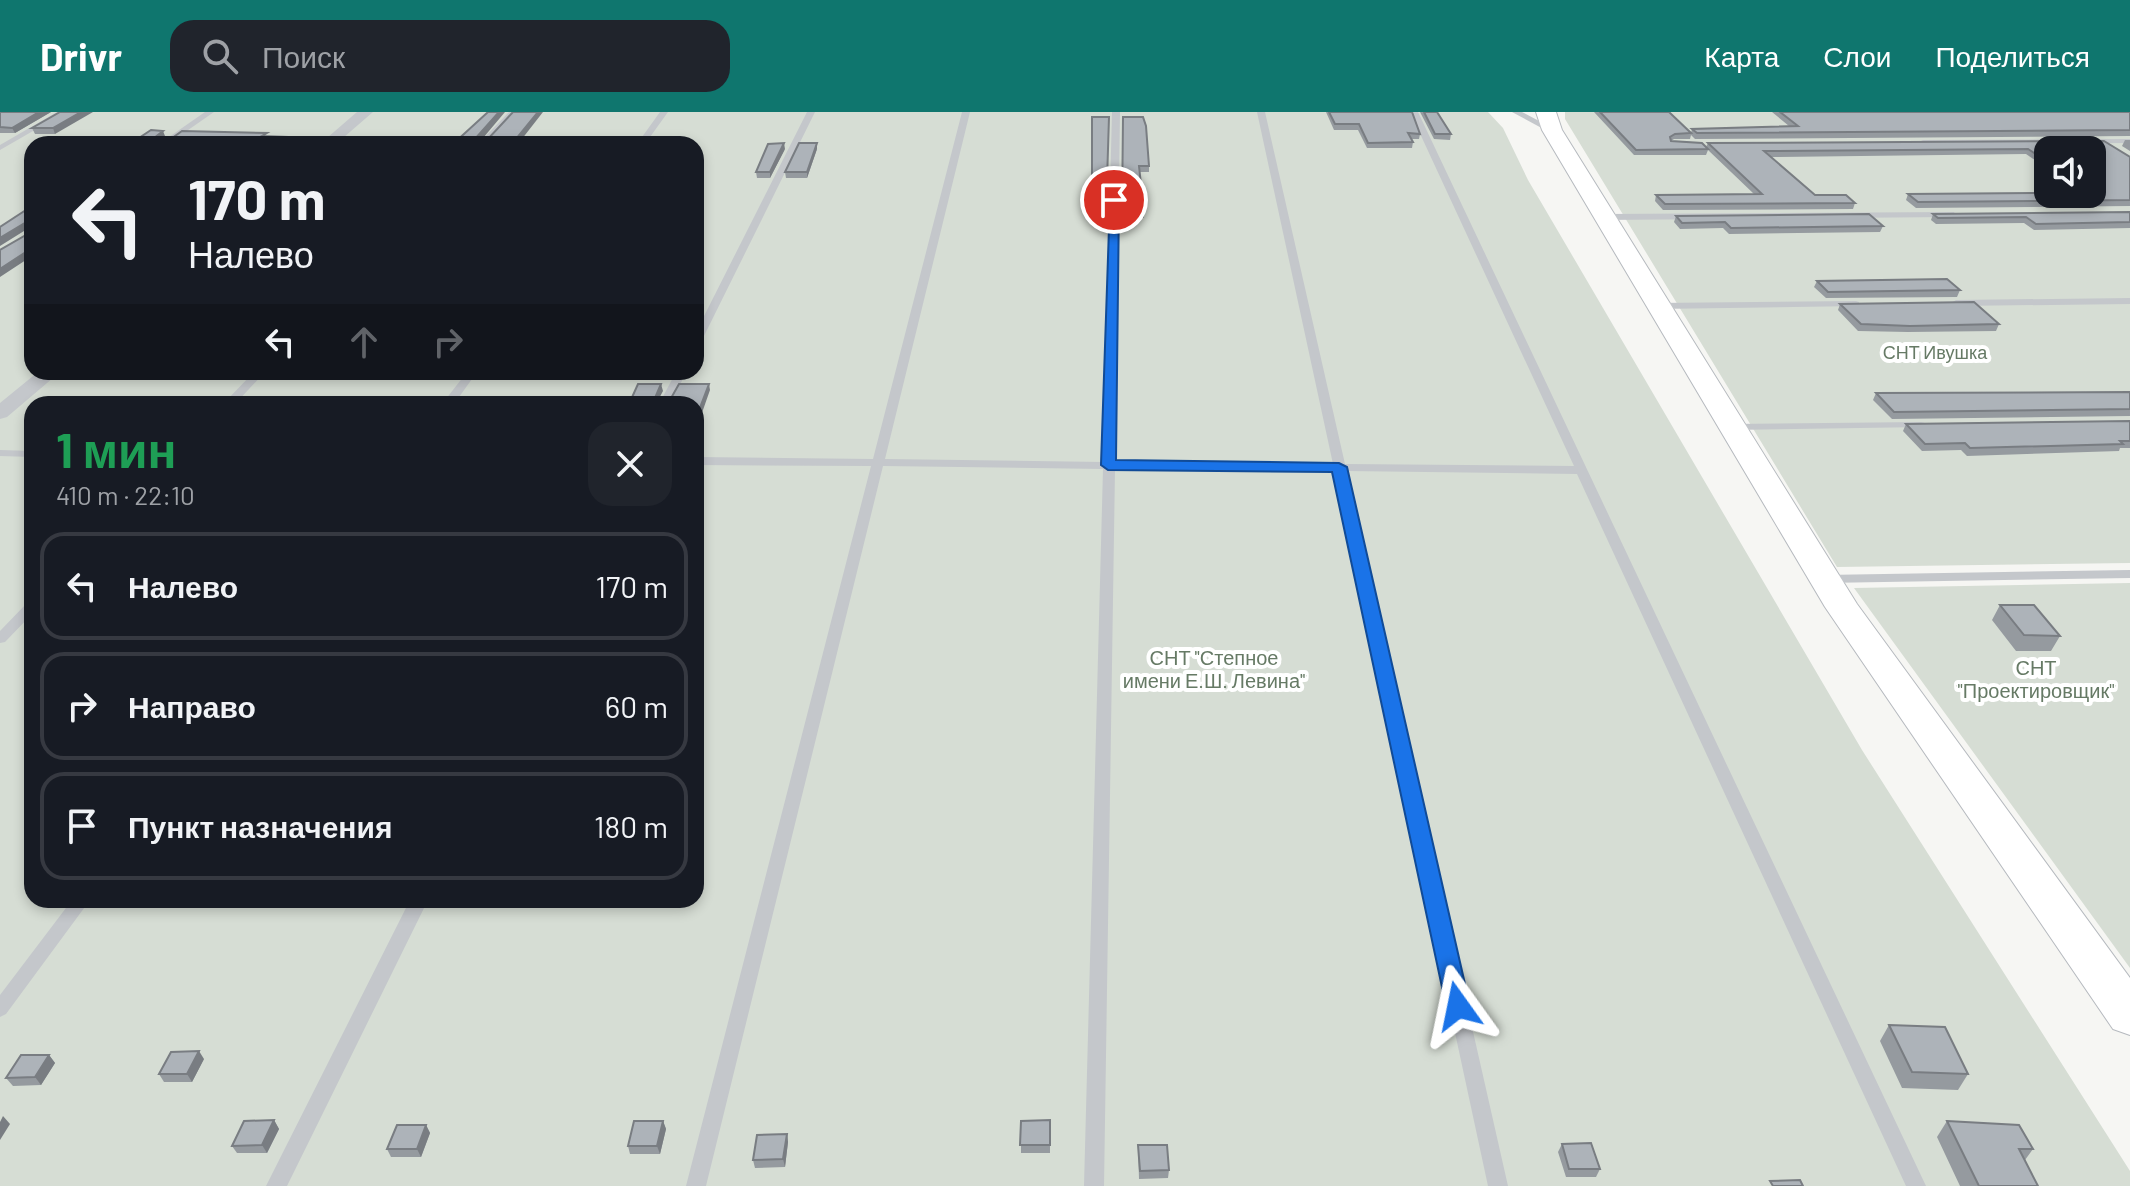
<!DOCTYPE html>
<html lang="ru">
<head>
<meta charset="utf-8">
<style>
  body { margin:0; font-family:Barlow,sans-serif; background:#20242c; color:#f1f3f6; height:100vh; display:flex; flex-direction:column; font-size:30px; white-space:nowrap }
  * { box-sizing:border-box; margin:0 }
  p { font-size:26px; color:#9ea1a6 }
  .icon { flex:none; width:44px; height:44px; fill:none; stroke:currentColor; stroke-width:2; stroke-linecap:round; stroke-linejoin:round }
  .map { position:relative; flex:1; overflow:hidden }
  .details { position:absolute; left:24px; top:284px; width:680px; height:512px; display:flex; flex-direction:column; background:#171b24; border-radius:24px; box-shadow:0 4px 12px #0003 }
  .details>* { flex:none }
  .guide { position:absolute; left:24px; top:24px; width:680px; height:244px; border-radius:24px; box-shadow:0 4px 12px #0003; background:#171b24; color:#f1f3f6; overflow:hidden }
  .buttons { position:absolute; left:2034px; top:24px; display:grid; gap:16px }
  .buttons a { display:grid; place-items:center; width:72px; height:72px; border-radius:16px; background:#171b24; box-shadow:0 4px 12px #0003; font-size:40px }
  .pin { position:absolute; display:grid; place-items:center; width:68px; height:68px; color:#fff; margin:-34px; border:4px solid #fff; border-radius:50%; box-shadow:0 2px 8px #0007 }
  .me { position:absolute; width:88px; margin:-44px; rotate:348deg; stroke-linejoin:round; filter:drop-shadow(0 0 6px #0008) }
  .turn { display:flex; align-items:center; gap:28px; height:168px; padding:0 32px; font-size:36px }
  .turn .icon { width:104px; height:104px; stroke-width:2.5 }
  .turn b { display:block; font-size:56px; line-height:68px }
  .lanes { display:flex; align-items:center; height:76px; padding:0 32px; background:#0003; justify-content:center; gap:40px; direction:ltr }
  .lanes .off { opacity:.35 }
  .round { display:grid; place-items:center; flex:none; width:84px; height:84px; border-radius:24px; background:#20242c }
  .overview { display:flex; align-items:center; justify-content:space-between; height:136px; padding:0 32px }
  h1 { font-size:48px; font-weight:700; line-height:60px; color:#1e9e55 }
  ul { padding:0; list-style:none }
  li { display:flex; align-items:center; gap:24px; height:108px; margin:0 16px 12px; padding:0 16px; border:4px solid #363941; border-radius:24px }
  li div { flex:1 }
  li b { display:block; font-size:30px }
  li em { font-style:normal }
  header { display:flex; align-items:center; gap:48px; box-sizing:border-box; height:112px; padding:0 40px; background:#0f766e; color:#fff }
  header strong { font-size:38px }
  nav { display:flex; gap:44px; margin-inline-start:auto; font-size:28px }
  .search { width:560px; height:72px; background:#20242c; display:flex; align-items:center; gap:20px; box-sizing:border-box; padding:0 28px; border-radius:24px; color:#9ea1a6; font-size:30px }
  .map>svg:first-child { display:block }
  .green { fill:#d6ddd4; fill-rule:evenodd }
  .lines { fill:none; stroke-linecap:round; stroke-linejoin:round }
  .secondary-casing { stroke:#b6babf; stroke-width:2 }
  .lane { fill:#c4c7cb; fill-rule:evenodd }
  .street { fill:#c4c7cb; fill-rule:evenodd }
  .secondary { fill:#fff; fill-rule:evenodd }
  .wall { fill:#959a9f }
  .shaded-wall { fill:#797d82 }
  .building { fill:#adb3b9; stroke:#797d82; stroke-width:2 }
  .route { fill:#1a73e8; stroke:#114b97; stroke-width:2 }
  .labels { text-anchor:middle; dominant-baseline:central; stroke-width:8; stroke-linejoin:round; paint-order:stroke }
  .far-park-label { font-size:18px; fill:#667a65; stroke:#fff }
  .park-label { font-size:20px; fill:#667a65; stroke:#fff }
</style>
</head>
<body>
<header>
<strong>Drivr</strong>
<div class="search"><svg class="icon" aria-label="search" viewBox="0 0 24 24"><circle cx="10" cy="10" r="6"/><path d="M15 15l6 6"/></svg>Поиск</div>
<nav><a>Карта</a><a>Слои</a><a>Поделиться</a></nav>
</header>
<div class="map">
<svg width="2130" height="1074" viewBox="0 0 2130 1074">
  <rect width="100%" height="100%" fill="#f6f6f3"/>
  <!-- green -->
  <path class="green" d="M0 0H1488L1503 16 1528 68 1862 638 2130 1059V1074H0ZM32 32H696V260H32ZM32 292H696V788H32Z
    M1565 0H2130V451L1837 455 1565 7ZM2048 38H2092V82H2048Z
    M2130 471V856L1854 476Z"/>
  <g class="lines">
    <!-- secondary casing -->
    <g class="secondary-casing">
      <path id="secondary" d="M1536 0H1556L1562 18 1857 492 2130 866V923L2113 917 1825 495 1542 18Z"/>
    </g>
    <!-- lane -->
    <path class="lane" d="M57 0H66L0 38V33Z
      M205 0H214L168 32H159Z
      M509 0H517L486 32H478Z
      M660 0H668L645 32H637Z
      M807 0H815L701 230 696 233V220Z
      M962 0H970L885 347 1103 350 1112 0H1120L1115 350 1333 352 1257 0H1265L1345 352 1574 354 1410 0H1418L1926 1074H1906L1577 362 1346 359 1508 1074H1488L1334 359 1115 357 1104 1074H1084L1103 357 883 354 706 1074H686L871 354 696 353V345L873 347Z
      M1512 0H1522L1556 18 1549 20Z
      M2130 27V31L1923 32 1919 30 1923 28Z
      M1954 100 1955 102 1951 105 1604 108 1600 105 1604 102Z
      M2130 186V192L1956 194 1951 191 1956 188Z
      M1856 189 1859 190V194L1656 197 1651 194 1656 191Z
      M254 260H265L235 292H223Z
      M467 260H477L454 292H442Z
      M676 260H686L671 292H659Z
      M1921 310 1925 311V315L1730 318 1724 315 1730 312Z
      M0 338 32 339V345L0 344Z
      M2130 458V466L1824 471 1817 467 1824 463Z
      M32 490V502L5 530 0 531V519L27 491Z
      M72 788H90L6 902 0 905V883Z
      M410 788H428L287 1074H266Z"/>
    <!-- street -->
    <path class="street" d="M357 0H373L336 32H320Z
      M38 260H60L7 305 0 307V291Z"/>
    <!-- secondary -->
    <use href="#secondary" class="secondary"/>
  </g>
  <!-- wall -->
  <path class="wall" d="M0 0H51L15 21H0Z
    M60 0 55 22H35L32 16Z
    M1326 0H1412L1420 22 1419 27H1411L1413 30 1412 36H1367L1358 18H1334Z
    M1420 0H1437L1451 22 1450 28 1434 27Z
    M1594 0H1669L1691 21 1692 17 1789 14 1772 0H2130V24L1695 27 1691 23 1690 27H1674L1671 29 1706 35 1708 31 2104 29 2130 45V94L1916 96 1906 88 1908 82H2092V38H2048V57L2026 42 1771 45 1815 83 1855 91 1853 97 1663 98 1655 89 1656 83 1754 82 1708 38 1706 43H1634Z
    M1092 5H1109L1106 107H1092Z
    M1123 5 1149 54V60H1139L1144 106 1121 107Z
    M2125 28H2130V39L2122 34Z
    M785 37 770 66H757L756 60Z
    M817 37 807 66H786L785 60Z
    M2130 100V116L2034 118 2024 111 1936 112 1931 108 1933 102Z
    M1676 104 1883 114 1880 120 1729 122 1723 116 1680 117 1674 110Z
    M1817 169 1960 178 1957 185 1826 186 1814 175Z
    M1840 192 1999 212 1996 219 1908 220 1858 219 1838 198Z
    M2130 280V304L1892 307 1873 288 1876 281Z
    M2130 309V336H2120L2119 339 1967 344 1961 338 1922 339 1903 319 1906 312Z
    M2000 493 2060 524 2051 539H2016L1992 508Z
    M1889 913 1968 962 1958 978 1902 976 1880 929Z
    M49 943 55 951 41 973 13 974 6 966Z
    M204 947 192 970H164L159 962Z
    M274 1008 279 1017 267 1041H237L232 1034Z
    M1050 1008V1041H1021V1009Z
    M663 1009 666 1017 660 1042H630L628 1034Z
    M1947 1009 2033 1037 2025 1048 2038 1074H1960L1937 1025Z
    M426 1013 430 1021 421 1045H391L387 1037Z
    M787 1022 788 1030 785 1055 755 1056 753 1048Z
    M1562 1032 1600 1057 1596 1065H1566L1558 1040Z
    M1138 1033 1169 1058 1168 1066 1139 1067Z"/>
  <!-- shaded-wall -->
  <path class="shaded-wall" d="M39 0H51L15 21 12 16Z
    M81 0H93L55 22 53 16Z
    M499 0H505L478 32 474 28Z
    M538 0H543L518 32H512Z
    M163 19 165 24 156 32 154 26Z
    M784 31 785 37 770 66V60Z
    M817 31V37L807 66V60Z
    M30 108 32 114 0 134V126Z
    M32 136V144L0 165V157Z
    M661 272 663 279 656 292 655 286Z
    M709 272 710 278 697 315 696 306Z
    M199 939 204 947 192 970 187 962Z
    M49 943 55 951 41 973 35 965Z
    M3 1004 10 1012 0 1028V1010Z
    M274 1008 279 1017 267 1041 262 1033Z
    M663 1009 666 1017 660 1042 657 1034Z
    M426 1013 430 1021 421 1045 417 1037Z
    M787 1022 788 1030 785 1055 783 1047Z"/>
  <!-- building -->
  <path class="building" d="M0 0H39L12 16 0 15Z
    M60 0H81L53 16H32Z
    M488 0H499L474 28H487L513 0H538L512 32H453Z
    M1329 0H1412L1420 22 1408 21 1413 30 1368 31 1359 12H1335Z
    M1424 0H1437L1451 22H1435Z
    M1600 0H1669L1691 21 1675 22 1670 25 1671 29 1702 31 1708 37 1636 38Z
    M1780 0H2130V18L1697 21 1692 17 1798 14Z
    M1092 5H1109L1106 101H1092Z
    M1123 5H1143L1146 14 1149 54H1139L1144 100 1122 101Z
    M151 18 163 19 154 26 157 29H168L182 19 267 21 262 24 315 26 318 29 350 27 343 32H130Z
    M2104 29 2130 45V88L1918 90 1908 82 2048 81V82H2092V80H2095L2092 78V38H2048V50L2028 37 1764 39 1815 83H1846L1855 91 1665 92 1656 83 1762 82 1708 31Z
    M784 31 770 60H756L768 32Z
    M799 31H817L807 60H785Z
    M32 94V136L0 157V138L31 120 30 108 0 126V115Z
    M2130 100V110L2036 112 2026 105 1938 106 1933 102Z
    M1869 102 1883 114 1731 116 1725 110 1682 111 1676 104Z
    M1947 167 1960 178 1828 180 1817 169Z
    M1974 190 1999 212 1910 214 1861 212 1840 192Z
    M638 272H661L655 286 670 288 679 272H709L696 306V292H629Z
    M2130 280V297L1894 300 1876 281Z
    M2130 309V329H2120L2123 332 1970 336 1965 331 1925 332 1906 312Z
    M2000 493H2034L2060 524 2024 523Z
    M1889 913 1945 915 1968 962 1912 960Z
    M199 939 187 962H159L171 940Z
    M21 943H49L35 965 6 966Z
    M274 1008 262 1033 232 1034 244 1009Z
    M1050 1008V1033H1020L1021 1009Z
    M634 1009H663L657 1034H628Z
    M1947 1009 2019 1013 2033 1037H2019L2038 1074H1979Z
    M397 1013H426L417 1037H387Z
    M787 1022 783 1047 753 1048 757 1023Z
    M1591 1031 1600 1057H1569L1562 1032Z
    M1138 1033H1167L1169 1058 1140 1059Z
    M1800 1068 1803 1074H1773L1770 1069Z"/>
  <!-- route -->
  <path class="route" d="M1110 86 1119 88 1116 348 1339 351 1347 355 1470 894 1467 901 1458 904 1450 901 1446 894 1332 360 1108 358 1101 353Z"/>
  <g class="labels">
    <!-- far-park labels -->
    <g class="far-park-label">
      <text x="1935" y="240">СНТ Ивушка</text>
    </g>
    <!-- park labels -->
    <g class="park-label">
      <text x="1214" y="545">СНТ "Степное<tspan x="1214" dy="23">имени Е.Ш. Левина"</tspan></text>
      <text x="2036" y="555">СНТ<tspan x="2036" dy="23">"Проектировщик"</tspan></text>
    </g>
  </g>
</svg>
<div class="buttons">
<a><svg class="icon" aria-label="sound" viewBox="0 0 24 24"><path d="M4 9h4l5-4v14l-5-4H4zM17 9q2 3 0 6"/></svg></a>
</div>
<div class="pin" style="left:1114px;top:88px;background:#d93025"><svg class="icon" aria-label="arrive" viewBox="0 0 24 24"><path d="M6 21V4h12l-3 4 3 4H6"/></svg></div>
<svg class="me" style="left:1458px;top:894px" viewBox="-20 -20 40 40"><path d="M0-17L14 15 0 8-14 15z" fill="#1a73e8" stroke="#fff" stroke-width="4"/></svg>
<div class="guide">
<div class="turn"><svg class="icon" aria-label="left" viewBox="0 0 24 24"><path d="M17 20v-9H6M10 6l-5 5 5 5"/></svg><div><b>170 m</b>Налево</div></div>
<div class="lanes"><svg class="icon" aria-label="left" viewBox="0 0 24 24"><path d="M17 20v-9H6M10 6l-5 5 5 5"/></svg><svg class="icon off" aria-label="ahead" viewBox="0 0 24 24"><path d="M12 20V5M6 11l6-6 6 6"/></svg><svg class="icon off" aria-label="right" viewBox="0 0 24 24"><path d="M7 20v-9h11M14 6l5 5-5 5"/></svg></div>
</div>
<section class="details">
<div class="overview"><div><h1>1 мин</h1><p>410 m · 22:10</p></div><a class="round"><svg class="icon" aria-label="close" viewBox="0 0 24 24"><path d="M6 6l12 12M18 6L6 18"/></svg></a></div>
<ul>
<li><svg class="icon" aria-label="left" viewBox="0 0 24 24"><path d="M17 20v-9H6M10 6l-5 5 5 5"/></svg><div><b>Налево</b></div><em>170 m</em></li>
<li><svg class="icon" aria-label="right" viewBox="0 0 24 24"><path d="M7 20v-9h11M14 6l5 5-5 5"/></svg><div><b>Направо</b></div><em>60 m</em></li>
<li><svg class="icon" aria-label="arrive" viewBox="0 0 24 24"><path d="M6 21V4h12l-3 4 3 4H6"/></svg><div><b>Пункт назначения</b></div><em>180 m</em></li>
</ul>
</section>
</div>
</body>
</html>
